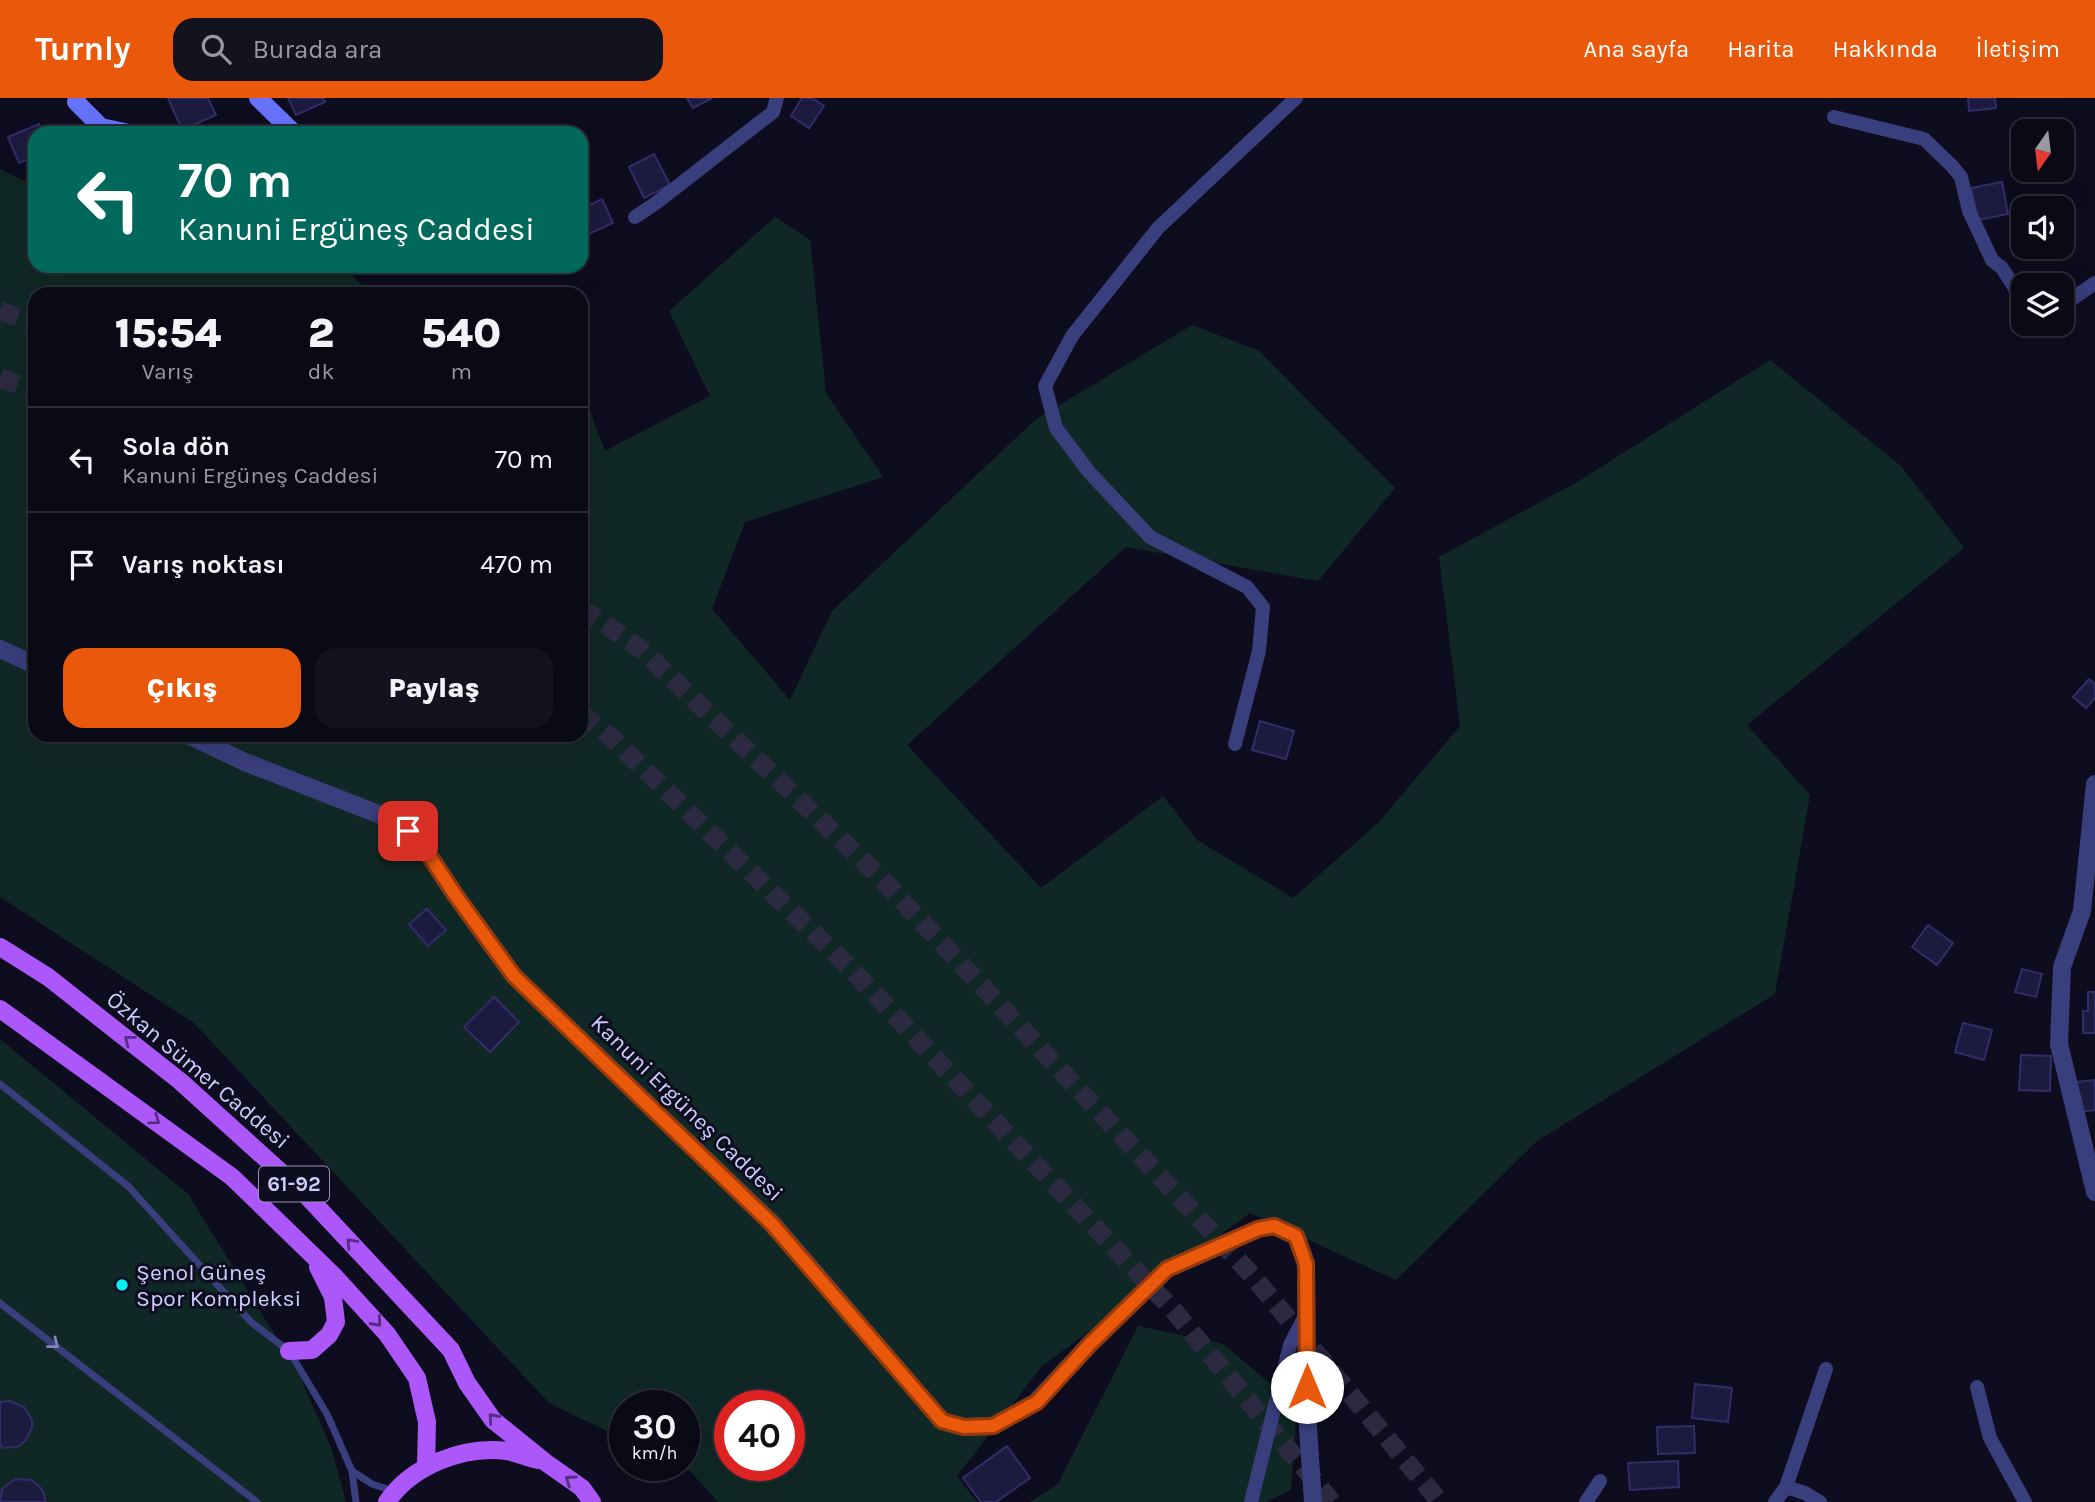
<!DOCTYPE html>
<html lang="tr">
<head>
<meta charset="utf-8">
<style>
  body { margin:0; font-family:Karla,sans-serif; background:#131320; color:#f1f3f6; height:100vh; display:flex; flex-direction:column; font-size:26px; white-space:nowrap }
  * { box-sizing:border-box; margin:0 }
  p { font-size:23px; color:#999aa1 }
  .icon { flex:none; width:38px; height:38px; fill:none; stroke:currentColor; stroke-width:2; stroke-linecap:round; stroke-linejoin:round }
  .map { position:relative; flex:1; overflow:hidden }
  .details { position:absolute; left:28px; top:189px; width:560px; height:455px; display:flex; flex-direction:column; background:#0a0a17; border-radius:21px; box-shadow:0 7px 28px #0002,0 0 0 2px #2a2b36 }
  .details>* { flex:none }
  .top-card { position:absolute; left:28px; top:28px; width:560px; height:147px; border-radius:21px; box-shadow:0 7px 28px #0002,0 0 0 2px #2a2b36; background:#00695c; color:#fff; overflow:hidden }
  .needle { width:46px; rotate:194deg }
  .buttons { position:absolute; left:2011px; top:21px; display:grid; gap:14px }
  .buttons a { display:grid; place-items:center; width:63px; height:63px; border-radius:14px; background:#0a0a17; box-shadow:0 7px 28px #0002,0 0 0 2px #2a2b36; font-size:35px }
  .speed { position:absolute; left:609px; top:1292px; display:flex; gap:14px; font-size:35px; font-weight:700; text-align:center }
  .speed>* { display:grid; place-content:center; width:91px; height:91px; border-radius:50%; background:#0a0a17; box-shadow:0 7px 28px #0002,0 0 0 2px #2a2b36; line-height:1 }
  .speed small { font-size:18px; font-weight:400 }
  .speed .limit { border:10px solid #d22; background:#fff; color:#111 }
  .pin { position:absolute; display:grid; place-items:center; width:60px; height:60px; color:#fff; margin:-30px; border-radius:14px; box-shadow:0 4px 10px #0006 }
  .me { position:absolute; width:77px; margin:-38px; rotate:0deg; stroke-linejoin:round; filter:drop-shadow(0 0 5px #0008) }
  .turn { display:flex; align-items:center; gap:24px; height:147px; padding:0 35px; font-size:32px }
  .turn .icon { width:91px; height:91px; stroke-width:2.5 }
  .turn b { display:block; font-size:49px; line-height:60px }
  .eta { display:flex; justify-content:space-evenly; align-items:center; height:119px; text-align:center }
  .eta b { font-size:42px; font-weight:800; line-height:49px }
  .action { display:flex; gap:14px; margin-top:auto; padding:14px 35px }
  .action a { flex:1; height:80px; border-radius:21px; background:#ea580c; color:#fff; font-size:28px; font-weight:800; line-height:80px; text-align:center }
  .action a+a { background:#131320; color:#f1f3f6 }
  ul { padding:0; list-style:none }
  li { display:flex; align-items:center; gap:21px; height:105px; padding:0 35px; border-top:2px solid #2a2b36 }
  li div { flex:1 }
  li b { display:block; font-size:26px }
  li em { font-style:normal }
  header { display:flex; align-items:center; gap:42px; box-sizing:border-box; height:98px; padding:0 35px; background:#ea580c; color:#fff }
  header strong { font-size:33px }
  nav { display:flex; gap:38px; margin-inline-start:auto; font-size:24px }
  .search { width:490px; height:63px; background:#131320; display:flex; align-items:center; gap:18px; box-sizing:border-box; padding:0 24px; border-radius:21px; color:#999aa1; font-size:26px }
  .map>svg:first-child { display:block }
  .green { fill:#102825; fill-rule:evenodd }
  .building { fill:#1d1a3f; stroke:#322c6a; stroke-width:2 }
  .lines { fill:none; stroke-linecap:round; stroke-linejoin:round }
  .trunk-tunnel { stroke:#2b2a40; stroke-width:19; stroke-dasharray:19 10; stroke-linecap:butt }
  .service { stroke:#393e7c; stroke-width:7 }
  .minor { stroke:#393e7c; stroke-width:14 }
  .tertiary { stroke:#393e7c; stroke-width:18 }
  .secondary { stroke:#6672fa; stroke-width:18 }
  .primary { stroke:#ac57fa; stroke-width:18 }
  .oneway { stroke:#552e82 }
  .oneway2 { stroke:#8385bc }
  .route-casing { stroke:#983908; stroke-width:18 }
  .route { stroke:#ea580c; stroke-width:12 }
  .poi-dot { fill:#07eeed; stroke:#0e0d1f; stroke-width:2.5 }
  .labels { text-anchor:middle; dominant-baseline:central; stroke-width:6; stroke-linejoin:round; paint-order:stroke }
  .shield { fill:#0e0d1f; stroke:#9493ba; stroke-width:2 }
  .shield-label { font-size:21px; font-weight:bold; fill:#cdccfd }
  .street-label { font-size:23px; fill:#cdccfd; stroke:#0e0d1f }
  .poi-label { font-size:23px; fill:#cdccfd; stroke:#0e0d1f; text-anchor:start }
</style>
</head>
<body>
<header>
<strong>Turnly</strong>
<div class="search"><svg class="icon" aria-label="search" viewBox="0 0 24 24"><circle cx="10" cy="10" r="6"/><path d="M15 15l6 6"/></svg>Burada ara</div>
<nav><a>Ana sayfa</a><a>Harita</a><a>Hakkında</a><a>İletişim</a></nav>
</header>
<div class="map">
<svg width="2095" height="1404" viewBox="0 0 2095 1404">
  <rect width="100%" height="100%" fill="#0e0d1f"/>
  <!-- green -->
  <path class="green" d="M0 71 32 87 35 86V168H342L372 196H35V637H581V289L605 353 710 298 669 213 775 119 810 142 826 295 883 379 745 424 712 511 790 602 832 513 1035 322 1192 227 1259 253 1395 390 1318 483 1126 449 907 647 1041 790 1163 698 1197 742 1293 800 1379 724 1460 628 1439 459 1579 383 1770 262 1901 368 1964 450 1747 627 1810 697 1775 896 1537 1043 1396 1182 1250 1115 1041 1269 957 1378 977 1404H718L691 1374 677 1367H684V1307H625V1342L549 1305 194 925 0 799ZM730 1307H789V1367H730Z
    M0 941 188 1096 300 1278 332 1352 346 1404H0Z
    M1138 1228 1223 1246 1297 1308 1291 1392 1266 1404H1030L1058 1386Z"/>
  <!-- building -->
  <path class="building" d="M168 0H208L216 17 182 32Z
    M288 0H323L325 4 296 17Z
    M687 0H712L693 10Z
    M802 0H812L824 8 809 30 791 18Z
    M1968 0H1995L1996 10 1969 13Z
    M39 26 43 35H35V58L19 65 8 39Z
    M654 56 670 87 644 100 629 69Z
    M2002 84 2008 116 1978 122 1971 90Z
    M602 101 613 125 584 138 581 132V111Z
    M2089 581 2095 586V600L2086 610 2073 599Z
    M1260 623 1294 633 1286 661 1252 652Z
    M427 811 446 832 428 848 409 826Z
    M1928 827 1953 845 1937 867 1912 849Z
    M2022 871 2042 876 2036 899 2015 894Z
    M2088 894H2095V935H2083V913H2088Z
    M494 899 519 924 490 954 464 929Z
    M1963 925 1992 932 1984 962 1955 954Z
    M2021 957 2051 958 2050 993 2019 992Z
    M2095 982V1012L2079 1014 2076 984Z
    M1695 1286 1732 1290 1728 1324 1692 1320Z
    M9 1303 24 1309 32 1322V1330L25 1343 19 1348 4 1350 0 1348V1304Z
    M1694 1328 1695 1355 1658 1356 1657 1329Z
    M1007 1348 1030 1380 996 1404H981L963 1380Z
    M1678 1363 1679 1389 1630 1392 1628 1365Z
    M15 1381 31 1382 38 1387 43 1393 46 1404H0L2 1391Z"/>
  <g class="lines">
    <!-- trunk-tunnel -->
    <path class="trunk-tunnel" d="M0 213 35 225
      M0 280 35 293
      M581 510 641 551 878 777 1250 1175 1440 1404
      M581 615 613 641 852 872 1174 1213 1332 1404"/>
    <!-- service -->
    <path class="service" d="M0 986 128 1088 251 1224 289 1253 327 1316 352 1373
      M0 1205 257 1404
      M356 1404 352 1373 372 1386 393 1393"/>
    <!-- minor -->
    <path class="minor" d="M1834 19 1924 41 1952 68 1961 79 1969 113 1992 162 2002 170 2023 203
      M635 119 656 105 773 14 777 0
      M2062 208 2095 185
      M1235 646 1259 553 1263 509 1247 489 1150 439 1089 374 1056 330 1045 288 1072 238 1158 130 1296 0
      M1977 1289 1990 1340 2025 1404
      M1786 1389 1826 1271
      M1251 1404 1290 1247 1306 1216
      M1586 1404 1600 1383
      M1775 1404 1786 1389 1805 1395 1820 1404"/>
    <!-- tertiary -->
    <path class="tertiary" d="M0 551 35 567
      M188 637 245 664 396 723 419 742 456 798 514 878 773 1126 942 1323 964 1329 993 1328 1036 1304 1090 1246 1167 1171 1258 1131 1274 1128 1296 1138 1306 1165 1307 1314 1313 1404
      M2095 686 2082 813 2062 869 2059 946 2095 1094"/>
    <!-- secondary -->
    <path class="secondary" d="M77 0 76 4 101 29 129 35
      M258 0 294 35"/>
    <!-- primary -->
    <path class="primary" d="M0 849 48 879 180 983 306 1097 451 1252 467 1285 493 1322 545 1364 582 1390 592 1404
      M0 911 232 1079 335 1179 387 1236 417 1280 427 1324 426 1369
      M289 1253 312 1252 329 1237 336 1224 333 1199 318 1169
      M387 1404C411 1368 464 1347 507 1353 517 1355 528 1360 538 1362"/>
  </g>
  <!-- one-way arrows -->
  <defs><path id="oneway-chevron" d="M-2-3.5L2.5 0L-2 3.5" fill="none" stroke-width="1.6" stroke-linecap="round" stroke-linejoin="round" transform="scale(1.75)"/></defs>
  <g class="oneway">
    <use href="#oneway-chevron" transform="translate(129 942) rotate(-142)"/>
    <use href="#oneway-chevron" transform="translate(155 1022) rotate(36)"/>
    <use href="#oneway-chevron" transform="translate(351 1145) rotate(-133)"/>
    <use href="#oneway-chevron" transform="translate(377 1224) rotate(48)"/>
    <use href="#oneway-chevron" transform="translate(493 1320) rotate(-132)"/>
    <use href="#oneway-chevron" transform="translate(570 1382) rotate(-145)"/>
  </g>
  <use class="oneway2" href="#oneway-chevron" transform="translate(54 1246) rotate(38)"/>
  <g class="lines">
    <!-- route casing -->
    <g class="route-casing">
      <path id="route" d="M408 733 419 742 456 798 514 878 772 1126 942 1323 964 1329 993 1328 1037 1304 1090 1246 1167 1171 1258 1131 1274 1128 1296 1138 1306 1166 1307 1289"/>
    </g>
    <!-- route -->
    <use href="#route" class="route"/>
  </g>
  <!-- markers -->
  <circle class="poi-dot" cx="122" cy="1187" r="7"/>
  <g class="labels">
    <!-- shield labels -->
    <rect class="shield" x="259" y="1068.5" width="70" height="35" rx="5"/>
    <g class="shield-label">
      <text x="294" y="1086">61-92</text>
    </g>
    <!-- street labels -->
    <g class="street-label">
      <text transform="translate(198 972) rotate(40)">Özkan Sümer Caddesi</text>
      <text transform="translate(687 1010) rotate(44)">Kanuni Ergüneş Caddesi</text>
    </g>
    <!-- poi labels -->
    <g class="poi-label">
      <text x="136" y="1174">Şenol Güneş<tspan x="136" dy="26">Spor Kompleksi</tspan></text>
    </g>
  </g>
</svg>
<div class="buttons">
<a><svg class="needle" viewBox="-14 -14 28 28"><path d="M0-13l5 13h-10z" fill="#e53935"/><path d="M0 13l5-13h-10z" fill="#999aa1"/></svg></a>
<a><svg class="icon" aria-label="sound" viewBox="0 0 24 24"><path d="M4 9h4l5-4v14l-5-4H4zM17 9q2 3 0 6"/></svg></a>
<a><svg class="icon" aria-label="layers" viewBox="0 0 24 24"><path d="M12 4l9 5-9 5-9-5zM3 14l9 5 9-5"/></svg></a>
</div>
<div class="speed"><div>30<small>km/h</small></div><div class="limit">40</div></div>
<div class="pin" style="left:408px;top:733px;background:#d93025"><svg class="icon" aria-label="arrive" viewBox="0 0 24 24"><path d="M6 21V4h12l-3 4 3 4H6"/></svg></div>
<svg class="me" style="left:1307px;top:1289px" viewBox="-20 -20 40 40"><circle r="19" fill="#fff"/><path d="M0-13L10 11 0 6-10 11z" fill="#ea580c"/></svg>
<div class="top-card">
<div class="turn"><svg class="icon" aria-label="left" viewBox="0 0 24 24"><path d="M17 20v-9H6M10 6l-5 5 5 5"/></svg><div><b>70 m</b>Kanuni Ergüneş Caddesi</div></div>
</div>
<section class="details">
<div class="eta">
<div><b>15:54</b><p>Varış</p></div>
<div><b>2</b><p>dk</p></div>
<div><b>540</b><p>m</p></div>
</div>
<ul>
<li><svg class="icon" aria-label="left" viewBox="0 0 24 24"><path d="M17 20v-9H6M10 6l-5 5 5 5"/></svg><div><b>Sola dön</b><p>Kanuni Ergüneş Caddesi</p></div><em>70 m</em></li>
<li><svg class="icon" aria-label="arrive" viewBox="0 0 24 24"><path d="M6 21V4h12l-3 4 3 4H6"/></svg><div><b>Varış noktası</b></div><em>470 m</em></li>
</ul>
<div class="action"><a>Çıkış</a><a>Paylaş</a></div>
</section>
</div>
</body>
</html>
